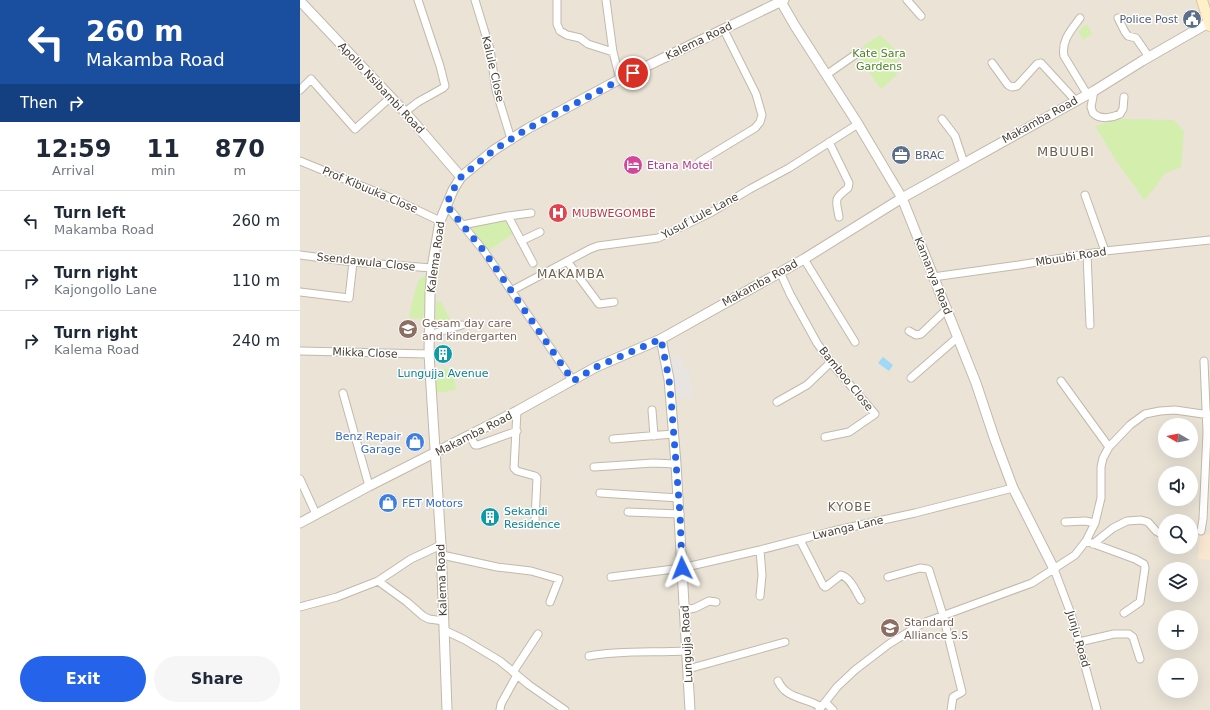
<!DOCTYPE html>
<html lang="en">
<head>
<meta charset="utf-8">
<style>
  body { margin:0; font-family:"DejaVu Sans",sans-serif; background:#f6f6f7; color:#1f2937; height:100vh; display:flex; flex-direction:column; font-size:15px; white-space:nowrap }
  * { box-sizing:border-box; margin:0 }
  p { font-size:13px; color:#747a83 }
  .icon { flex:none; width:22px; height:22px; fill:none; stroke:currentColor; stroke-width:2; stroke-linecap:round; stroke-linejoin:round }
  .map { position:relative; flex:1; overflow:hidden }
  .sheet { display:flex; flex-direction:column; background:#fff; width:300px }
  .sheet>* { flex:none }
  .guide { background:#1a4fa0; color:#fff; overflow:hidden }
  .needle { width:26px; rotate:279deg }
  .buttons { position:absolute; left:858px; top:418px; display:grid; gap:8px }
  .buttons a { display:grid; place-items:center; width:40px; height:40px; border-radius:50%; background:#fff; box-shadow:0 4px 16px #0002; font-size:20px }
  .pin { position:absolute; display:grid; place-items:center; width:34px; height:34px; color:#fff; margin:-17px; border:2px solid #fff; border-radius:50%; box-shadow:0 1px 4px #0007 }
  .me { position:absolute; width:44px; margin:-22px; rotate:358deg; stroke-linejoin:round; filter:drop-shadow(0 0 3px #0008) }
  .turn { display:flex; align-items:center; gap:14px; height:84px; padding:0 20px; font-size:18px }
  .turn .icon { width:52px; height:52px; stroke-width:2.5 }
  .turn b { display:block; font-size:28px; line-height:34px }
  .then { display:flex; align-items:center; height:38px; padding:0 20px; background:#0003; gap:8px; font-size:15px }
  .eta { display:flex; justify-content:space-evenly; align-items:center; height:68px; text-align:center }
  .eta b { font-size:24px; font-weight:700; line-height:28px }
  .button { display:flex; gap:8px; margin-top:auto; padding:8px 20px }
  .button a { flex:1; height:46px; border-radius:24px; background:#2563eb; color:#fff; font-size:16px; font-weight:700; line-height:46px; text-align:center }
  .button a+a { background:#f6f6f7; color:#1f2937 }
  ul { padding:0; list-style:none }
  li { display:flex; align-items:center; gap:12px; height:60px; padding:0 20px; border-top:1px solid #e0e1e3 }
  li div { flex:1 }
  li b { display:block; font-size:15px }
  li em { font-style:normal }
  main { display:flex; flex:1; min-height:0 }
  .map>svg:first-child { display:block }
  .residential { fill:#eae3d6; fill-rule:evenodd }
  .commercial { fill:#f9e7d2 }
  .green { fill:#d4eeae }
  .parking { fill:#e7e4e1 }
  .water { fill:#a0d8f8 }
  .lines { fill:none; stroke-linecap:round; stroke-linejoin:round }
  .minor-casing { stroke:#c2b9aa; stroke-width:9 }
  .tertiary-casing { stroke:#c2b9aa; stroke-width:11 }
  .secondary-casing { stroke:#ddc796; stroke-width:12 }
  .minor { stroke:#fff; stroke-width:7 }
  .tertiary { stroke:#fff; stroke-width:9 }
  .secondary { stroke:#fff0c9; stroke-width:10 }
  .route { stroke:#2563eb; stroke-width:7; stroke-dasharray:0 12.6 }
  .labels { text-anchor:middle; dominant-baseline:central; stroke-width:3; stroke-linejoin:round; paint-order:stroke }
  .service-label { font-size:11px; fill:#4e5e75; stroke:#fff; text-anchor:end }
  .street-label { font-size:11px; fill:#4a4136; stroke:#fff }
  .park-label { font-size:11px; fill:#4b8322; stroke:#fff }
  .hotel-label { font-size:11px; fill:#b23c85; stroke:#fff; text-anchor:start }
  .health-label { font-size:11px; fill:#be3a42; stroke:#fff; text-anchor:start }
  .education-label { font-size:11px; fill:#785e54; stroke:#fff; text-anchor:start }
  .culture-label { font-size:11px; fill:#0d838f; stroke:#fff }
  .shop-label { font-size:11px; fill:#366cbe; stroke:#fff; text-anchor:end }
  .neighbourhood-label { font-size:12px; letter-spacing:1px; fill:#6e5f4c; stroke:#fff }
  .quarter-label { font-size:13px; letter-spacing:1px; fill:#6e5f4c; stroke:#fff }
</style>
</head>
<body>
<main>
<section class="sheet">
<div class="guide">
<div class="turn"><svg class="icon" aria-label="left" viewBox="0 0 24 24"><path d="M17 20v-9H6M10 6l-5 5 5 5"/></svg><div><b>260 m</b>Makamba Road</div></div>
<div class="then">Then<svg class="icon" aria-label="right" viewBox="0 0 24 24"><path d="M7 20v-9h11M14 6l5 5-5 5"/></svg></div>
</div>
<div class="eta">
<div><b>12:59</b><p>Arrival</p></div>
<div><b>11</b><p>min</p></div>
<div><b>870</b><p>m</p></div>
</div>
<ul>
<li><svg class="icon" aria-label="left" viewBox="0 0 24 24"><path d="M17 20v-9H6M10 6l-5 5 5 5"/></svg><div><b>Turn left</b><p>Makamba Road</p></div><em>260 m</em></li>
<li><svg class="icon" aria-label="right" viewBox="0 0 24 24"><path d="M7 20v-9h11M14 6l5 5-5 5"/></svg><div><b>Turn right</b><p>Kajongollo Lane</p></div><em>110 m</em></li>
<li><svg class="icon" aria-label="right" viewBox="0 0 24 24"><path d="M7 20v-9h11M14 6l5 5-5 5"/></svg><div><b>Turn right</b><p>Kalema Road</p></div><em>240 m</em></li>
</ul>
<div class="button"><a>Exit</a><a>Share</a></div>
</section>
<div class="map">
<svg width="910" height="710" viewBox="0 0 910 710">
  <rect width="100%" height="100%" fill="#f6f1e9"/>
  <!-- residential -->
  <path class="residential" d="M0 0H910V710H0ZM865 425H891V451H865ZM865 473H891V499H865ZM865 521H891V547H865ZM865 569H891V595H865ZM865 617H891V643H865ZM865 665H891V691H865Z"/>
  <!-- commercial -->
  <path class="commercial" d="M900 534 910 535V560L898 559Z"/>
  <!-- green -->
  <path class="green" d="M787 24 792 34 783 40 778 31Z
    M580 35 603 57 592 66 593 70 596 71 597 75 581 89 559 58 567 50 563 46Z
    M822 119 874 120 884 132 881 167 864 174 857 185 844 200 815 159 795 126Z
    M207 220 214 233 188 251 171 227Z
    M127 274 123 319 109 318 115 290 119 280Z
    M141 301 151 322 135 330 136 302Z
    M153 368 156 390 136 393 135 371Z"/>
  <!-- parking -->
  <path class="parking" d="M382 356 384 369H389L393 397 376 399 371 357Z"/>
  <!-- water -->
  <path class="water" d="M583 357 593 365 589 371 578 363Z"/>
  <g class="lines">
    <!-- minor casing -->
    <g class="minor-casing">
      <path id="minor" d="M175 0 190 49 196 90 211 139
        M257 0V24L260 31 267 35 280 38 288 44 313 52
        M306 0 313 52 320 79
        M607 0 621 16
        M780 18C771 30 761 41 764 56L787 94
        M818 18 825 32 828 36 836 38 849 57
        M692 63 708 85 712 87 717 86 737 64 741 63 775 100
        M526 75 559 52
        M0 90 11 79 55 129 91 97
        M794 91 791 107 793 113C800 120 812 118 820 114L823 109 824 97
        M105 112 118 102 143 88 145 86 140 66 118 0
        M642 119 655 136 664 163
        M529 142 549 183 548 188C533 200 536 199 539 217
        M0 161 98 201 140 221
        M399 162 455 128 460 122 462 115 456 94 424 30
        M785 195 805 251
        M146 205 184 251 273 381
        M208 216 233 263
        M162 225 208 216 231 213
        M221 241 240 232
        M787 254 790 325
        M0 255 53 262 132 268
        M504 259 555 342
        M267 261 299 304 314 302
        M480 272 490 294 517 343 533 365 575 414 549 432 525 437
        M633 277 719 265 805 251 910 240
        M211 291 290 249 298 246 358 238 412 212 450 189 489 168 558 124
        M0 292 49 298 53 262
        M609 331 616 335 621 334 647 309
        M129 335 162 325
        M0 351 129 354
        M611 378 658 337
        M761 381 809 447
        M43 393 69 486
        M477 402 507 385 531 362
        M352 410 354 436
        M217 411 214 468 217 471 235 476 237 478 235 520
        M170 436 175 445H178L217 431
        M313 439 373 434
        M294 467 353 463 376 464
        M0 479 16 514
        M300 493 379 498
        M328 512 380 514
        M765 522 785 521 795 523
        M901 531 903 519 907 432 904 361
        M500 540 523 585 525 587 527 586 541 575C551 578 556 592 561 600
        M786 541 835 559 844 564 845 568 840 602 824 613
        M793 544 813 528 827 521 841 520 848 522 856 531 865 536
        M142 555 197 567 231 571 259 579 250 602
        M754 569 771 614 797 710
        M311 577 382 568 460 550 533 531 615 513 713 488
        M588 577 620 568 627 569 629 570 643 615 662 692 653 697 651 710
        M78 581 111 559 141 545
        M460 596 462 575 460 550
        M0 607 37 597 78 581 107 602 123 616 129 619 144 621
        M385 610 395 608 409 601 416 602
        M144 630 165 640 200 661 229 685 265 710
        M779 642 814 634H829L833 637 840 659
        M289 656C321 650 354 653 387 651
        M388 669 485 642
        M213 672 238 634
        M478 681C487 700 506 697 521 707
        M525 702 533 710
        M200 710 201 704 217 675
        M519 710 537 687 555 670 589 644 623 623 732 583 775 555 786 541 795 523 801 498V467L803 458 809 447 830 425 845 414 860 411 875 410 910 415"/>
    </g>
    <!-- tertiary casing -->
    <g class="tertiary-casing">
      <path id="tertiary" d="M480 0 495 26 558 124 602 198 676 383 695 440 713 488 754 569
        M0 1 105 112 161 177
        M361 339 369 379 376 464 390 710
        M0 523 69 486 217 411 296 367 361 339 504 259 602 198 794 91 842 61 910 22
        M147 710 141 545 129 354 130 294 132 268 140 221 153 190 161 177 194 150 227 129 320 79 484 0"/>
    </g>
    <!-- secondary casing -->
    <g class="secondary-casing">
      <path id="secondary" d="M902 0 910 26"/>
    </g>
    <!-- minor -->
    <use href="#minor" class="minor"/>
    <!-- tertiary -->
    <use href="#tertiary" class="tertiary"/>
    <!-- secondary -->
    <use href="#secondary" class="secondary"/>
  </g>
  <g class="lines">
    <!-- route -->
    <path class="route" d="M333 73 227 129 194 150 161 177 153 190 146 205 184 251 273 381 296 367 361 339 369 379 371 399 380 514 382 568"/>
  </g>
  <!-- icons -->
  <defs>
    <g id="civic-disc" transform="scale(1)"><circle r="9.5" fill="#5c6f8a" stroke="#fff"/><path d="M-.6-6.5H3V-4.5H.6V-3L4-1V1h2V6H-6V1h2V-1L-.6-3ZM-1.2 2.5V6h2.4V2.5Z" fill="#fff"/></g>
    <g id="office-disc" transform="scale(1)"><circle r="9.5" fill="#5c6f8a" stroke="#fff"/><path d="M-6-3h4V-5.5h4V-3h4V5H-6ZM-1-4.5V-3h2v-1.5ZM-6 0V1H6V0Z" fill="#fff"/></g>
    <g id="hotel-disc" transform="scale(1)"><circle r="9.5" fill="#d1479c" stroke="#fff"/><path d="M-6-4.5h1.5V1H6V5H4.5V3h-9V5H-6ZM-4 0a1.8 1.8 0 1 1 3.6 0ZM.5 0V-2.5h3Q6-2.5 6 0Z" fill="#fff"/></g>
    <g id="hospital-disc" transform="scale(1)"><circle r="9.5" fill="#e0444e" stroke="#fff"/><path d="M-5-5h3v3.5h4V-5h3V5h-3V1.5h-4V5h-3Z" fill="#fff"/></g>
    <g id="school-disc" transform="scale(1)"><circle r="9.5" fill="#8d6e63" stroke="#fff"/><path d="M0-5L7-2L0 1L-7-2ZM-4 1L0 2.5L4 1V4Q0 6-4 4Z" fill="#fff"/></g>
    <g id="building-disc" transform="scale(1)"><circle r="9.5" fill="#0f9aa8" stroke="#fff"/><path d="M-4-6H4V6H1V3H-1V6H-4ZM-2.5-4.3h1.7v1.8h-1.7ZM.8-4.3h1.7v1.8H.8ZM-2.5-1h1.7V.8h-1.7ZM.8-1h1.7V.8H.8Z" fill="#fff"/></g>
    <g id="shop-disc" transform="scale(1)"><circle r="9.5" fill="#3f7fe0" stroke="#fff"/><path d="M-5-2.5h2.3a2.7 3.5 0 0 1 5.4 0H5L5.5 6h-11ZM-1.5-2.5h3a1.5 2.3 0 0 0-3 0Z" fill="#fff"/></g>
  </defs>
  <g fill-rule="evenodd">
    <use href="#civic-disc" x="892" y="19"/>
    <use href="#office-disc" x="601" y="155"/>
    <use href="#hotel-disc" x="333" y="165"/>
    <use href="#hospital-disc" x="258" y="213"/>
    <use href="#school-disc" x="108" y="329"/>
    <use href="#building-disc" x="143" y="354"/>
    <use href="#shop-disc" x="115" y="442"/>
    <use href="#shop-disc" x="88" y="503"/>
    <use href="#building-disc" x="190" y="517"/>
    <use href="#school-disc" x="590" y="628"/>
  </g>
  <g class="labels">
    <!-- service labels -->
    <g class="service-label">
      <text x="878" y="19">Police Post</text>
      <text x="615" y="155" text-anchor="start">BRAC</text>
    </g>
    <!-- street labels -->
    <g class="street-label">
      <text transform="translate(399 41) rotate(-26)">Kalema Road</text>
      <text transform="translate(193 69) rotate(77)">Kalule Close</text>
      <text transform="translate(81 88) rotate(47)">Apollo Nsibambi Road</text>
      <text transform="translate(740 120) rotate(-29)">Makamba Road</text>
      <text transform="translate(70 190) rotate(23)">Prof Kibuuka Close</text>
      <text transform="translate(400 216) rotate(-28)">Yusuf Lule Lane</text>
      <text transform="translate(136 257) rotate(-82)">Kalema Road</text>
      <text transform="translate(771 257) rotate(-9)">Mbuubi Road</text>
      <text transform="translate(66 262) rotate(6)">Ssendawula Close</text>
      <text transform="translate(633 276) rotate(68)">Kamanya Road</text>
      <text transform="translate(460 283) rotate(-29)">Makamba Road</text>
      <text transform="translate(65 353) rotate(2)">Mikka Close</text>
      <text transform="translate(546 379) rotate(51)">Bamboo Close</text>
      <text transform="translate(174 434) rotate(-27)">Makamba Road</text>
      <text transform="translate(548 528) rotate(-13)">Lwanga Lane</text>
      <text transform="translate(142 580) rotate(-92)">Kalema Road</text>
      <text transform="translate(778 639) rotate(74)">Junju Road</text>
      <text transform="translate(387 644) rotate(-93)">Lungujja Road</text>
    </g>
    <!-- park labels -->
    <g class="park-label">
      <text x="579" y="53">Kate Sara<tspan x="579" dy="13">Gardens</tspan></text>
    </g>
    <!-- hotel labels -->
    <g class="hotel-label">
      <text x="347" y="165">Etana Motel</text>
    </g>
    <!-- health labels -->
    <g class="health-label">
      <text x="272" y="213">MUBWEGOMBE</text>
    </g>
    <!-- education labels -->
    <g class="education-label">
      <text x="122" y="323">Gesam day care<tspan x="122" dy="13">and kindergarten</tspan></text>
      <text x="604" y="622">Standard<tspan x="604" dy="13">Alliance S.S</tspan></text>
    </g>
    <!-- culture labels -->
    <g class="culture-label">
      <text x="143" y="373">Lungujja Avenue</text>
      <text x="204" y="511" text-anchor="start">Sekandi<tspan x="204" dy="13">Residence</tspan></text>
    </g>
    <!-- shop labels -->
    <g class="shop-label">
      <text x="101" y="436">Benz Repair<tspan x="101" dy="13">Garage</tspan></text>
      <text x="102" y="503" text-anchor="start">FET Motors</text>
    </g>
    <!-- neighbourhood labels -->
    <g class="neighbourhood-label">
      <text x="271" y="274">MAKAMBA</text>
      <text x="550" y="507">KYOBE</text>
    </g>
    <!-- quarter labels -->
    <g class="quarter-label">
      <text x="766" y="151">MBUUBI</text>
    </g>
  </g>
</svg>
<div class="buttons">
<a><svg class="needle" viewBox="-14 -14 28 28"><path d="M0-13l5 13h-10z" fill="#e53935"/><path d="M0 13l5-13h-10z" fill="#747a83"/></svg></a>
<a><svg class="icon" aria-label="sound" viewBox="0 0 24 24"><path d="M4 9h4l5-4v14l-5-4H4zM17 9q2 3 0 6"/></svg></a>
<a><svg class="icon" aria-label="search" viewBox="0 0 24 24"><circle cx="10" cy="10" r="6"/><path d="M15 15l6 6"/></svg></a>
<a><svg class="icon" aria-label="layers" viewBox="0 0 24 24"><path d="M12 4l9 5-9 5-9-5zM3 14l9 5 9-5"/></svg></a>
<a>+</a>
<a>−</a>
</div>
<div class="pin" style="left:333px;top:73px;background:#d93025"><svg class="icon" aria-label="arrive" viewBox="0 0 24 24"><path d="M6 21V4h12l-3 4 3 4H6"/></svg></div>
<svg class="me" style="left:382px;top:568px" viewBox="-20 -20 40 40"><path d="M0-17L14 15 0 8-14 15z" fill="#2563eb" stroke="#fff" stroke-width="4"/></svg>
</div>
</main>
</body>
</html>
